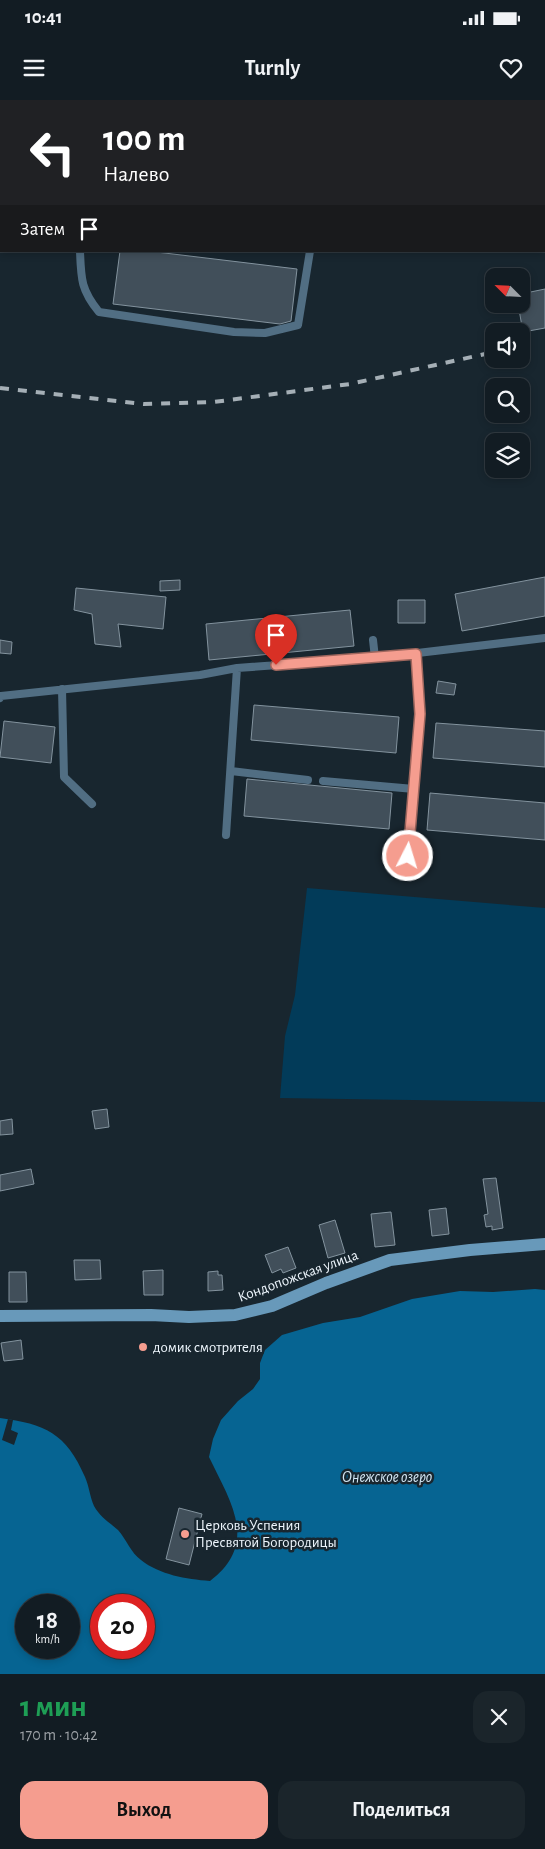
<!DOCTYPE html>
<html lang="ru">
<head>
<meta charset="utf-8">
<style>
  body { margin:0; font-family:"Alegreya Sans",sans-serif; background:#1b252b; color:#f1f3f6; height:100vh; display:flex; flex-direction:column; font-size:19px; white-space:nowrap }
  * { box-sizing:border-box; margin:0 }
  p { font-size:16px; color:#9ca1a6 }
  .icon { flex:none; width:28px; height:28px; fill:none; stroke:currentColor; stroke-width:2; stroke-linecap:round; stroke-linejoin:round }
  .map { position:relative; height:1574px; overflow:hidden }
  .details { display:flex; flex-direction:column; background:#121c23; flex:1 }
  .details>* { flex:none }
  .top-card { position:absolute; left:0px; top:0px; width:545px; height:152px; box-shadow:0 2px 8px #0003,0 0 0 1px #313a41; background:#202124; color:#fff; overflow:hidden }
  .needle { width:32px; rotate:294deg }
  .buttons { position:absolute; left:485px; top:168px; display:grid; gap:10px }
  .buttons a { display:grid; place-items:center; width:45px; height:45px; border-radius:10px; background:#121c23; box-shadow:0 2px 8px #0003,0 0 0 1px #313a41; font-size:25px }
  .speed { position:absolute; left:15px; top:1494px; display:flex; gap:10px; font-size:25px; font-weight:700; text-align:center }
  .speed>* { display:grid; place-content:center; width:65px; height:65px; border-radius:50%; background:#121c23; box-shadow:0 2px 8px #0003,0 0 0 1px #313a41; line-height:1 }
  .speed small { font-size:12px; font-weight:400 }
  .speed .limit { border:8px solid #d22; background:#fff; color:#111 }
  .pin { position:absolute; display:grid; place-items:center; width:42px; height:42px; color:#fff; margin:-51px -21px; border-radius:50% 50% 50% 0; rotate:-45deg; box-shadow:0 0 5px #0007 }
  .pin .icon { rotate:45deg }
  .me { position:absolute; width:55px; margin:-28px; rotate:5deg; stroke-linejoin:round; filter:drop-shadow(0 0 4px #0008) }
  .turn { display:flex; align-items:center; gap:18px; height:105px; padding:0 20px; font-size:22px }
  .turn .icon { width:65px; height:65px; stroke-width:2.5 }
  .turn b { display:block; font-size:35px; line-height:42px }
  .then { display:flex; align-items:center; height:48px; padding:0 20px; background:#0003; gap:10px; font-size:19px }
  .round { display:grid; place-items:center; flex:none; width:52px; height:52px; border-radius:15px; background:#1b252b }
  .summary { display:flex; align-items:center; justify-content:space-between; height:85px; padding:0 20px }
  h1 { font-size:30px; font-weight:600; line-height:38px; color:#1e9e55 }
  .primary-button { display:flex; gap:10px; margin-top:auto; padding:10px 20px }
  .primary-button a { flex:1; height:58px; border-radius:15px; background:#f59d8f; color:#111; font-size:20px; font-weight:600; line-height:58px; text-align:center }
  .primary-button a+a { background:#1b252b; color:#f1f3f6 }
  .status { display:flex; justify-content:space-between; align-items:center; height:35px; padding:0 25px; background:#121c23; direction:ltr }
  .status svg { height:14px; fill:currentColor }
  header { display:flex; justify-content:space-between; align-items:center; height:65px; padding:0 20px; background:#121c23; font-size:22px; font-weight:600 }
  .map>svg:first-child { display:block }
  .green { fill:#023b59 }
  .water { fill:#066492; fill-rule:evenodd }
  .pier { fill:#18262f }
  .building { fill:#414f5a; stroke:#83939e }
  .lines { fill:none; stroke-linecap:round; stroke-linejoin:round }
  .lane { stroke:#516e83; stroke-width:8 }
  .secondary { stroke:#6899ba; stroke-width:12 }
  .rail { stroke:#a5afb6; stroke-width:4; stroke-dasharray:9 9; stroke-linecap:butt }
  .route-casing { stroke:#9f665d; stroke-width:12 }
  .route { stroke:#f59d8f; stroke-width:9 }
  .poi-dot { fill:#f59d8f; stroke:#18262f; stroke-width:2 }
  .labels { text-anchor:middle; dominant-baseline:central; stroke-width:5; stroke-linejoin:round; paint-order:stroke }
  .street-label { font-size:15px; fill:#eef6fd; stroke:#18262f }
  .poi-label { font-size:15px; fill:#eef6fd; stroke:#18262f; text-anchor:start }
  .water-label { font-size:16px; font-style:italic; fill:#d3e6f3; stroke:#18262f }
</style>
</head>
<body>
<div class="status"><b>10:41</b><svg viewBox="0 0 49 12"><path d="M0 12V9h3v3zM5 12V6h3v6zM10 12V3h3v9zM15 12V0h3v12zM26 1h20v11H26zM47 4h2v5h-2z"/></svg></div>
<header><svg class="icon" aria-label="menu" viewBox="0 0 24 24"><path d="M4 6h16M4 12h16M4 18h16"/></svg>Turnly<svg class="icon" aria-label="heart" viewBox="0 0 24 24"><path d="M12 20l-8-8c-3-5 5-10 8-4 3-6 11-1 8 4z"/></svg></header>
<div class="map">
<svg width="545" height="1574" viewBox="0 0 545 1574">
  <rect width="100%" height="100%" fill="#18262f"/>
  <!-- green -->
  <path class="green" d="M307 788 545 808V1002L280 998 285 936 295 895Z"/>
  <!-- water -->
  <path class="water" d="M535 1189 545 1190V1574H0V1318C45 1324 66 1333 85 1377 89 1386 90 1397 94 1406 100 1417 109 1422 118 1430 126 1439 131 1453 141 1460 160 1475 186 1479 210 1481 260 1443 230 1401 209 1357L213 1339 221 1320 238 1301 253 1289 260 1279V1263L265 1250 282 1235 323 1223 360 1217 412 1199 460 1191 493 1192ZM26 1505H69V1548H26ZM101 1505H144V1548H101Z"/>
  <!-- pier -->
  <path class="pier" d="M8 1319 13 1320 11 1330 18 1333 14 1345 2 1340Z"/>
  <!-- building -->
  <path class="building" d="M120 151H148L297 169 291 221 280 224 113 204Z
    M545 189V228L523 232 518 204H521V194Z
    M545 477V516L462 531 455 494Z
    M180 480V490L160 491V481Z
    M76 488 166 497 163 529 118 524 121 547 95 544 92 514 74 510Z
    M398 500H425V523H398Z
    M350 510 354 546 209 560 206 524Z
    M0 540 12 542 11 554 0 553Z
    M438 581 456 584 454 595 436 593Z
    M254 605 399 617 396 653 251 640Z
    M4 621 55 627 51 663 0 657Z
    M436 623 545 631V667L433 658Z
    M247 679 392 693 389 729 244 716Z
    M430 693 545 703V740L427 730Z
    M107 1009 109 1027 95 1029 92 1011Z
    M12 1019 13 1034 0 1035V1021Z
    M31 1069 34 1084 0 1091V1075Z
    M496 1078 503 1128 492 1130V1126L486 1127 484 1115 488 1114 483 1079Z
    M446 1108 449 1134 432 1136 429 1110Z
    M391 1112 395 1145 375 1147 371 1114Z
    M335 1120 345 1153 328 1158 319 1125Z
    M288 1147 296 1168 283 1173 281 1169 272 1173 265 1155Z
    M74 1160H100L101 1179 75 1180Z
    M163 1170V1195H144L143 1171Z
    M218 1171V1175H222L223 1190 208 1191V1172Z
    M9 1172H26L27 1202H9Z
    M21 1240 23 1259 4 1261 1 1243Z
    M179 1408 202 1414 189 1465 166 1459Z"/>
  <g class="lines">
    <!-- lane -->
    <path class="lane" d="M0 111 1 112
      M80 151C81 179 81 190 99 212L234 232 265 233 298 225 310 151
      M373 540 375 558
      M62 589 64 677 92 704
      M0 598 1 596 200 575 237 568 375 558 545 538
      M231 671 308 680
      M323 681 414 689
      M226 735 237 568
      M408 756 420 614 416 554"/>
    <!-- secondary -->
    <path class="secondary" d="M0 1216 151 1215 189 1217 235 1215 272 1206 326 1183 390 1160 470 1150 545 1144"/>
    <!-- rail -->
    <path class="rail" d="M0 288 144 304 214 302 350 284 494 252"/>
  </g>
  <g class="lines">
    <!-- route casing -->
    <g class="route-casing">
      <path id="route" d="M276 565 416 554 420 614 408 756"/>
    </g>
    <!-- route -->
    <use href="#route" class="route"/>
  </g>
  <!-- markers -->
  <g class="poi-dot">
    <circle cx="143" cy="1247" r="5"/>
    <circle cx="185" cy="1434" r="5"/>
  </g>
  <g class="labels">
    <!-- street labels -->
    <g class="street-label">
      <text transform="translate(298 1176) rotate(-20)">Кондопожская улица</text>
    </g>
    <!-- poi labels -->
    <g class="poi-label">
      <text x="153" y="1247">домик смотрителя</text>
      <text x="195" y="1425">Церковь Успения<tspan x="195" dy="17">Пресвятой Богородицы</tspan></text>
    </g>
    <!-- water labels -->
    <g class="water-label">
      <text x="387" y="1377">Онежское озеро</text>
    </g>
  </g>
</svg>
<div class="buttons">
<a><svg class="needle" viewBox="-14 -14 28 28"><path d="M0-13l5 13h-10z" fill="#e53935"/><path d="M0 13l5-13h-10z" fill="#9ca1a6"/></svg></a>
<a><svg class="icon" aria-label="sound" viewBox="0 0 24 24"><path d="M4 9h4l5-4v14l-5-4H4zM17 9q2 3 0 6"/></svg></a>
<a><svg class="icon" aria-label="search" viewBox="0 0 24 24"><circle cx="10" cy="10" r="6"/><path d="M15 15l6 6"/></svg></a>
<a><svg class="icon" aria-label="layers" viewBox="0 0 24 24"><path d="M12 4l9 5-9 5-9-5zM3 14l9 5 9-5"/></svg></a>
</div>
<div class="speed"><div>18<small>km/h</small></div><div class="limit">20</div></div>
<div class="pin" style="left:276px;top:565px;background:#d93025"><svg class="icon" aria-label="arrive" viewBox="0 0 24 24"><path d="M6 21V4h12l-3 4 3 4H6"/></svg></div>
<svg class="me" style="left:408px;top:756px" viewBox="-20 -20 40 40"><circle r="17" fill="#f59d8f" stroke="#fff" stroke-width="3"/><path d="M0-11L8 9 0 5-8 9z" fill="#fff"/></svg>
<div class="top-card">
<div class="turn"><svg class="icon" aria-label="left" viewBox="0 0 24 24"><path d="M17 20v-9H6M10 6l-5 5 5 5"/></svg><div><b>100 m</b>Налево</div></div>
<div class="then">Затем<svg class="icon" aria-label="arrive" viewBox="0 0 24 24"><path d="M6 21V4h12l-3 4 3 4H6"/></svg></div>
</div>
</div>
<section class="details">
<div class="summary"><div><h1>1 мин</h1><p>170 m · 10:42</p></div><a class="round"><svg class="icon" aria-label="close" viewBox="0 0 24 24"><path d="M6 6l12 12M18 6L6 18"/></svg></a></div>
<div class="primary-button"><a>Выход</a><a>Поделиться</a></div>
</section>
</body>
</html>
